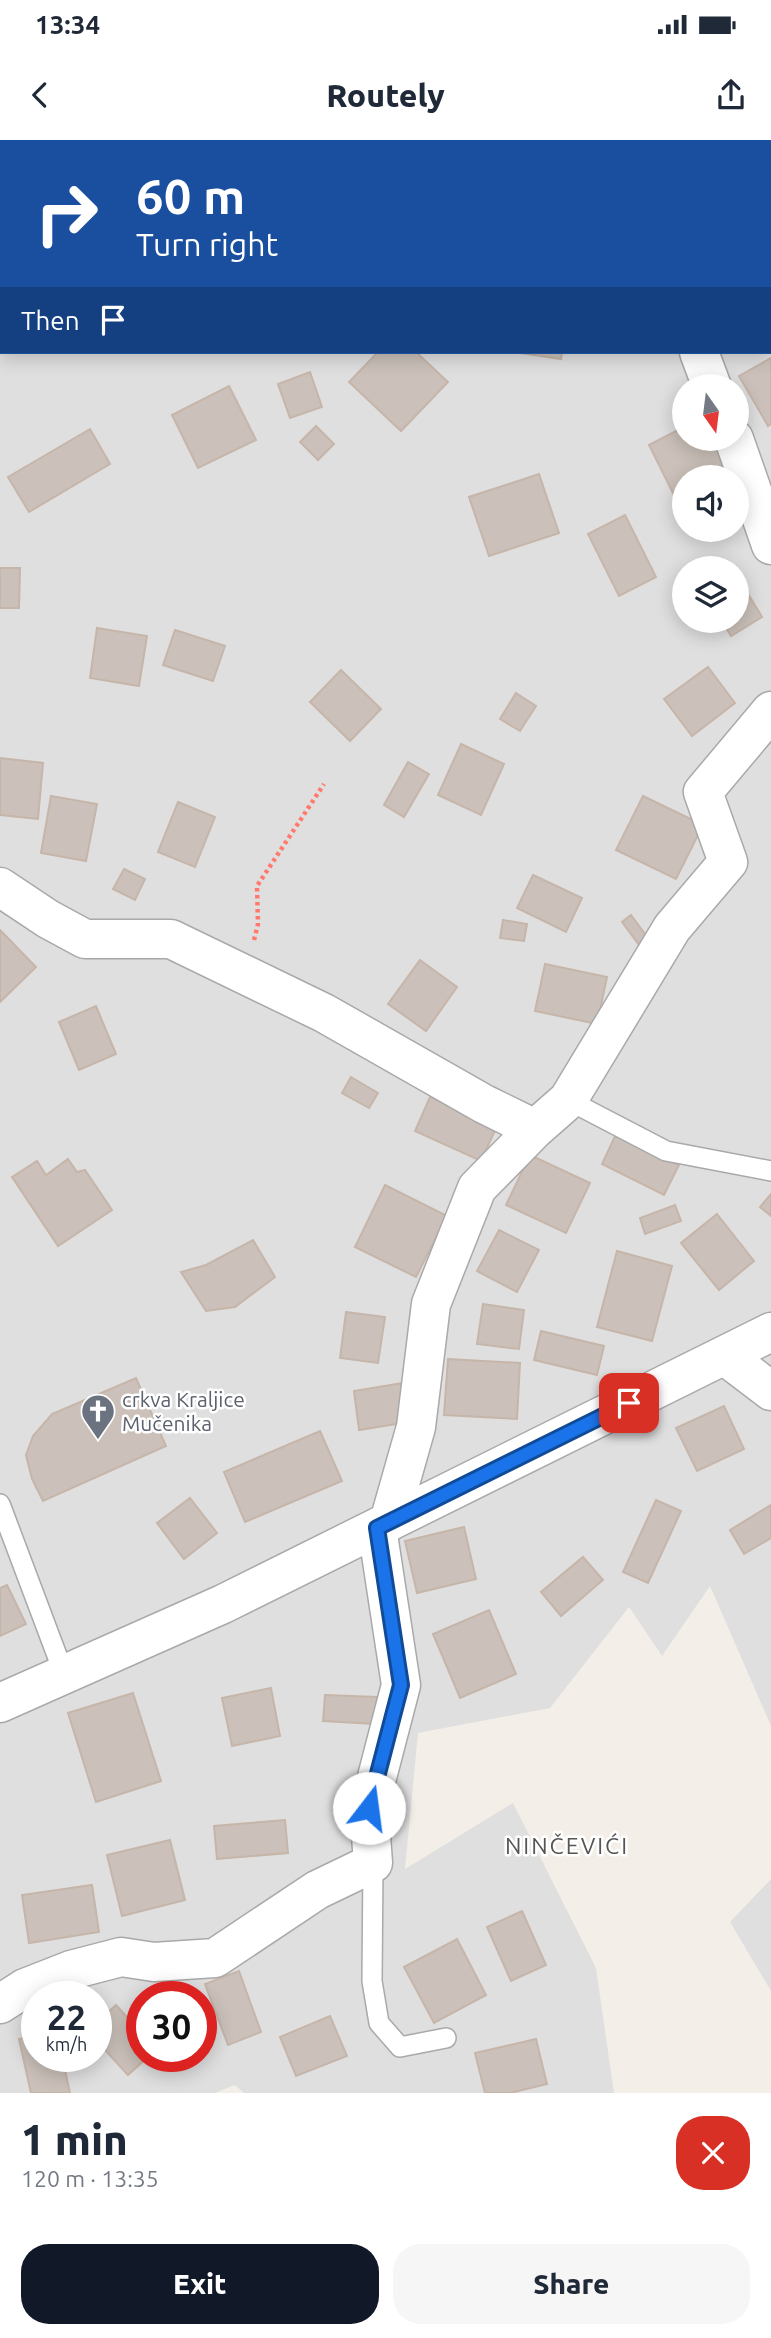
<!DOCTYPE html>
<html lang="en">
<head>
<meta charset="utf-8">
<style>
  body { margin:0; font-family:Ubuntu,sans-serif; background:#f6f6f7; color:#1f2937; height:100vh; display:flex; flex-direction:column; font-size:26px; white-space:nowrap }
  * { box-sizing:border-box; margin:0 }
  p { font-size:23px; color:#747a83 }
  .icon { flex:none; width:38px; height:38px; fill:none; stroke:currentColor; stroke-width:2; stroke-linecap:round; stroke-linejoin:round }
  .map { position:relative; height:1953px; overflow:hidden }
  .details { display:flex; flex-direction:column; background:#fff; flex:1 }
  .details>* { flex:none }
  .hud { position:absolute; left:0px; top:0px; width:772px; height:214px; box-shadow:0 4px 18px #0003; background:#1a4fa0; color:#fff; overflow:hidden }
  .needle { width:46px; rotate:166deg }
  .controls { position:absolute; left:672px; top:234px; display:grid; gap:14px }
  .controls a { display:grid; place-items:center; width:77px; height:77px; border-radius:50%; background:#fff; box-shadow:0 4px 18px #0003; font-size:35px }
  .speed { position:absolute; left:21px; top:1841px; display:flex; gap:14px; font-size:35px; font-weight:700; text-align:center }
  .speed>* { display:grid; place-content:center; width:91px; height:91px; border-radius:50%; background:#fff; box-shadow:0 4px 18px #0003; line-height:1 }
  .speed small { font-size:18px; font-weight:400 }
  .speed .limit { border:10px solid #d22; background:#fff; color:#111 }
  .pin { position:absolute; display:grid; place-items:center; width:60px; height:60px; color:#fff; margin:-30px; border-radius:14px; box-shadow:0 4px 10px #0006 }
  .me { position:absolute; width:77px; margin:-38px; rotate:15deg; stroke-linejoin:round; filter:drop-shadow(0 0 5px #0008) }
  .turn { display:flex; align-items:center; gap:24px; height:147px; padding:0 21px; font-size:32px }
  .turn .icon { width:91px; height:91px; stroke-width:2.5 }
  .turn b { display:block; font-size:49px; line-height:60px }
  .then { display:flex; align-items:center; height:66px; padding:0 21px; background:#0003; gap:14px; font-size:26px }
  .round { display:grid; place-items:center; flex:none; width:74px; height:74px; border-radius:28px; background:#f6f6f7 }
  .head { display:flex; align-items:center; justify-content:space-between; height:119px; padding:0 21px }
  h1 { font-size:42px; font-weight:800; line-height:52px }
  .action { display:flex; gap:14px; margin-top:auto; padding:14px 21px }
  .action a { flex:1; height:80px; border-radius:28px; background:#111827; color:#fff; font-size:28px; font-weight:800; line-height:80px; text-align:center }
  .action a+a { background:#f6f6f7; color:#1f2937 }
  .status { display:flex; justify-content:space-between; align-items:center; height:49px; padding:0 35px; background:#fff; direction:ltr }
  .status svg { height:19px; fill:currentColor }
  header { display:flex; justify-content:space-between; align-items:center; height:91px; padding:0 21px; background:#fff; font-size:32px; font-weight:800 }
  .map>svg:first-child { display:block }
  .residential { fill:#e0dfdf; fill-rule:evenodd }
  .building { fill:#cbc1ba; stroke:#c6b5a9; stroke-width:2 }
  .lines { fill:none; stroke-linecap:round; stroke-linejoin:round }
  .service-casing { stroke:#a9a9a9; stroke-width:22 }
  .minor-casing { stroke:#a9a9a9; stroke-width:41 }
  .path { stroke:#ff7a6d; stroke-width:4.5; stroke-dasharray:3.5 3.5; stroke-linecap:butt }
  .service { stroke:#fff; stroke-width:19 }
  .minor { stroke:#fff; stroke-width:38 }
  .route-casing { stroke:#114b97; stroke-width:18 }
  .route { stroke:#1a73e8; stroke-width:12 }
  .labels { text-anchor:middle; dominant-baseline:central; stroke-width:5; stroke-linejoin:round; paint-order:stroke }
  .worship-label { font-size:21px; fill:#5b616d; stroke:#fff; text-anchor:start }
  .neighbourhood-label { font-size:23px; letter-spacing:2px; fill:#555; stroke:#fff }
</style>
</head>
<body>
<div class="status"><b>13:34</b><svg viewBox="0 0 49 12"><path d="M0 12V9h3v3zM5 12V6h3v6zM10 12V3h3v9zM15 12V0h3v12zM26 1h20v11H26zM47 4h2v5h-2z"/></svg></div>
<header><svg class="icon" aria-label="back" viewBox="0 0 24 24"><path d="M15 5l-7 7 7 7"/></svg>Routely<svg class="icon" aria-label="share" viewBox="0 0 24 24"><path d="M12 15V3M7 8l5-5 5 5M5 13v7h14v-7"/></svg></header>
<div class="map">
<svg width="771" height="1953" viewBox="0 0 771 1953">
  <rect width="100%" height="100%" fill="#f3efe8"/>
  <!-- residential -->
  <path class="residential" d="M0 0H771V1586L710 1446 662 1516 629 1467 550 1568 418 1593 405 1729 513 1663 596 1828 614 1953H244L235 1945 215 1953H0ZM2 2H770V212H2ZM684 247H737V299H684ZM684 338H737V390H684ZM684 429H737V481H684ZM37 1857H96V1916H37ZM142 1857H201V1916H142Z
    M771 1739V1851L730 1782Z"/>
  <!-- building -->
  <path class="building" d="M58 0H172L173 2H59Z
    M231 0H292L231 2Z
    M0 22H2L0 73Z
    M378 212H416L448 242 401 291 349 242Z
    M514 212H562L561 219Z
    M771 218V284L768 286 739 236Z
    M310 232 322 267 290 278 278 244Z
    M229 246 256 300 198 328 172 275Z
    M316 286 334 304 318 320 300 302Z
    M684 287V299H718L732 328 713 338H684V352L675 357 649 305Z
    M90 289 110 324 29 372 8 337Z
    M539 334 559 393 489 416 469 357Z
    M625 375 656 437 619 456 588 394Z
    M0 428H20L19 468H0Z
    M742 444 762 477 731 496 722 481H737V447Z
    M97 488 147 496 139 546 90 538Z
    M175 490 225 506 213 541 163 525Z
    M708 527 735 563 692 596 664 559Z
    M341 530 381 569 350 601 310 562Z
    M516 553 536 566 520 591 500 579Z
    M461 604 504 624 481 675 438 655Z
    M0 618 43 623 38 679 0 675Z
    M408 622 429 634 404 677 384 665Z
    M51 656 97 664 86 721 41 713Z
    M643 656 703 685 676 739 616 710Z
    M178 662 215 677 195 727 158 712Z
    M124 729 145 739 135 760 113 749Z
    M533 735 582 758 566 792 517 768Z
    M631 775 654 806 645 813 622 782Z
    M503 780 527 784 524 801 500 798Z
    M0 790 36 827 0 862Z
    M420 820 457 847 426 891 388 864Z
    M545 824 607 837 597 884 535 871Z
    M96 866 116 914 79 930 59 882Z
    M351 937 378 953 369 968 342 953Z
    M430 957 497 986 481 1021 415 991Z
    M616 994 679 1025 664 1055 602 1024Z
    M530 1015 590 1043 566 1093 506 1065Z
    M68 1019 77 1032 85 1030 112 1070 58 1106 12 1037 37 1021 46 1035Z
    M385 1045 447 1076 416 1137 355 1107Z
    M771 1054V1076L760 1067Z
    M675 1065 681 1081 645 1094 640 1078Z
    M717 1074 754 1121 719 1150 681 1103Z
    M499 1090 539 1110 517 1152 477 1131Z
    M253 1100 275 1137 235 1167 206 1171 181 1132 206 1125Z
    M617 1111 672 1126 652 1201 597 1187Z
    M483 1164 524 1170 519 1209 477 1204Z
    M346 1172 385 1177 378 1223 340 1218Z
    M541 1191 604 1206 597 1235 534 1220Z
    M448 1219 520 1223 517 1279 444 1275Z
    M136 1238 166 1306 43 1361 32 1339 26 1315 33 1296 52 1274Z
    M403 1243 409 1282 359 1290 354 1251Z
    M724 1266 744 1309 697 1331 676 1288Z
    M320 1291 342 1341 245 1382 224 1332Z
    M190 1358 217 1393 184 1419 157 1383Z
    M656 1360 681 1371 648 1443 623 1432Z
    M771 1365V1398L744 1414 730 1390Z
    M464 1387 476 1439 417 1453 405 1401Z
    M583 1417 603 1440 561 1476 541 1452Z
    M7 1445 26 1484 0 1496V1448Z
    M489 1470 516 1534 460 1558 433 1494Z
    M271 1548 280 1596 232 1606 222 1558Z
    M133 1553 161 1641 96 1662 68 1573Z
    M325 1555 377 1557 375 1584 323 1581Z
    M285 1680 288 1713 217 1719 214 1686Z
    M170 1700 185 1760 122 1776 107 1715Z
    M92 1745 99 1792 29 1803 22 1755Z
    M522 1771 546 1825 511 1841 487 1787Z
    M457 1799 486 1855 434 1883 404 1827Z
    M239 1831 261 1892 228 1905 205 1844Z
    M116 1865 142 1894V1916H149L128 1935 96 1900V1883Z
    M330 1876 347 1916 296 1936 280 1897Z
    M37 1895V1916H62L70 1953H31L19 1899Z
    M536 1899 547 1944 510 1953H485L475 1913Z"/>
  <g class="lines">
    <!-- service casing -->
    <g class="service-casing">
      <path id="service" d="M568 960 666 1011 771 1031
        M0 1364 64 1534
        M373 1723 372 1841 379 1883 400 1907 446 1898"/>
    </g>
    <!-- minor casing -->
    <g class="minor-casing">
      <path id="minor" d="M770 93H771
        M0 116H2
        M699 212 712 247
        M734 299 771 405
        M0 747 48 779 85 799H171L324 873 484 964 535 989
        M725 1216 771 1251
        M389 1382 416 1287 431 1164 477 1048 535 989 568 960 672 788 728 722 703 652 771 571
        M0 1563 223 1464 771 1192
        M0 1864 25 1848 71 1830 121 1817 154 1822 215 1818 317 1750 373 1723 369 1668 401 1545 377 1388"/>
    </g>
    <!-- path -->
    <path class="path" d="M254 800 258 784 257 746 324 644"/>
    <!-- service -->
    <use href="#service" class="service"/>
    <!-- minor -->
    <use href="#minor" class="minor"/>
  </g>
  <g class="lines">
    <!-- route casing -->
    <g class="route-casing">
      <path id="route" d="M369 1668 401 1545 377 1388 629 1263"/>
    </g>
    <!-- route -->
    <use href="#route" class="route"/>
  </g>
  <!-- icons -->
  <defs>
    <g id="church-pin" transform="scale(1.75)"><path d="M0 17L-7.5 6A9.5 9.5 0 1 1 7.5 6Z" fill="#6b7280" stroke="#fff"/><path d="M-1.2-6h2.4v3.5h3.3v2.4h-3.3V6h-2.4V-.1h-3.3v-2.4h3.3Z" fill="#fff"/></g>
  </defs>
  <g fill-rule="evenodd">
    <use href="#church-pin" x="98" y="1271"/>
  </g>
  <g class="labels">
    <!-- worship labels -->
    <g class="worship-label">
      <text x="122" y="1259">crkva Kraljice<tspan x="122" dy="24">Mučenika</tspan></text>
    </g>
    <!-- neighbourhood labels -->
    <g class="neighbourhood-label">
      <text x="567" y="1705">NINČEVIĆI</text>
    </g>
  </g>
</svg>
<div class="controls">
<a><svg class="needle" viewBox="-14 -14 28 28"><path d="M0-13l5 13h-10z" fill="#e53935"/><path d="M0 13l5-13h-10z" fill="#747a83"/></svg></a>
<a><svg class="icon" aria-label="sound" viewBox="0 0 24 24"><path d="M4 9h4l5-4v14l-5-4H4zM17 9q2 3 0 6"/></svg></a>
<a><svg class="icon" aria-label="layers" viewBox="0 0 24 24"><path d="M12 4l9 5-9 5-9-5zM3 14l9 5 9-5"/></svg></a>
</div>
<div class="speed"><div>22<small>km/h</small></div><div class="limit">30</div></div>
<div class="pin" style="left:629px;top:1263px;background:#d93025"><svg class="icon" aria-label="arrive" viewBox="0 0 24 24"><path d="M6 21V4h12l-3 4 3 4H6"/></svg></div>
<svg class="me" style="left:369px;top:1668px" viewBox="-20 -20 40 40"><circle r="19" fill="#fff"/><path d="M0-13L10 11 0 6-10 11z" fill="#1a73e8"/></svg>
<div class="hud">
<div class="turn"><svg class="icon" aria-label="right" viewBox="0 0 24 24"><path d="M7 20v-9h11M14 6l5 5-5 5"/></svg><div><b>60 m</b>Turn right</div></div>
<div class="then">Then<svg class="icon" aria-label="arrive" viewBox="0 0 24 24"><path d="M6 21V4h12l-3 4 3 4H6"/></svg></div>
</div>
</div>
<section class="details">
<div class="head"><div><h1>1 min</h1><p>120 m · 13:35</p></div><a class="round" style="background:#d93025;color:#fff"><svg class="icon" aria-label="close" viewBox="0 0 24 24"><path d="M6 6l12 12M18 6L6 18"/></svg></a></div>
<div class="action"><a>Exit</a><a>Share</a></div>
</section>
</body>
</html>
